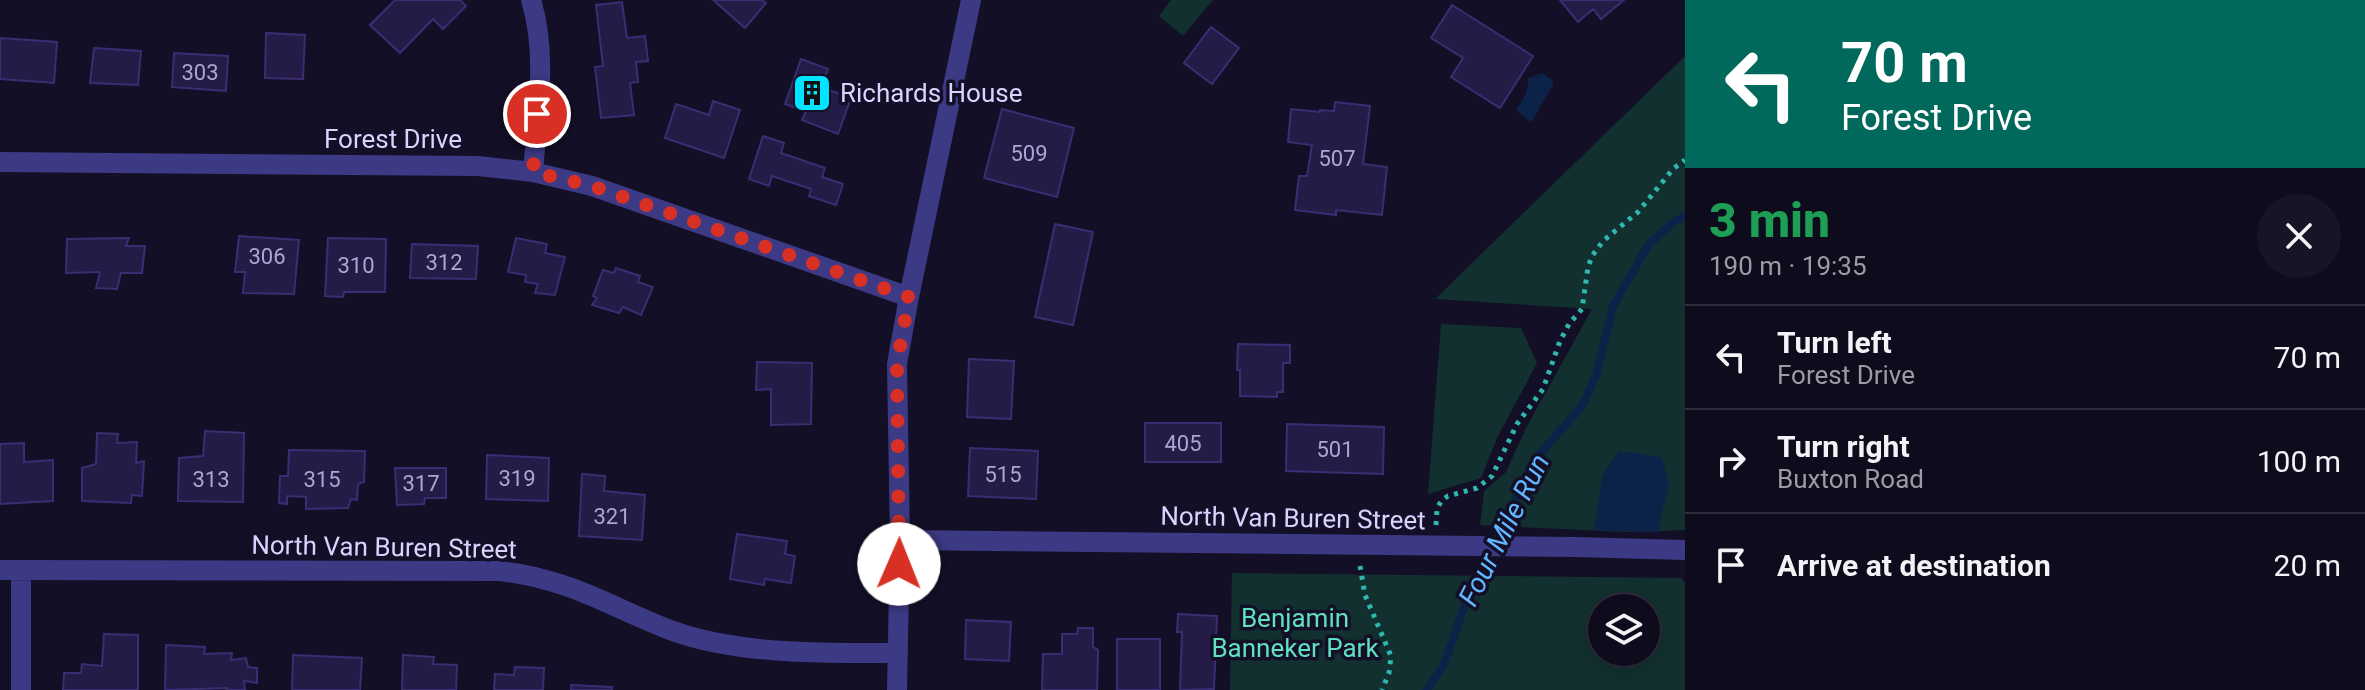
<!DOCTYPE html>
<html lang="en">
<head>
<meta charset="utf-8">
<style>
  body { margin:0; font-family:Roboto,sans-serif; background:#171425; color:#f1f3f6; height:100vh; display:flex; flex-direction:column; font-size:30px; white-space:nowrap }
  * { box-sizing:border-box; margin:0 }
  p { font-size:26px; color:#9b9ba3 }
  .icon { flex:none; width:44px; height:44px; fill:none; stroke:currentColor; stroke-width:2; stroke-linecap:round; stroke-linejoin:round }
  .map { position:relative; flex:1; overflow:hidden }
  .sheet { display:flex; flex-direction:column; background:#0e0b1c; width:680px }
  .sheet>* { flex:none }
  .top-card { background:#00695c; color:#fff; overflow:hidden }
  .tools { position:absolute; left:1588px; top:594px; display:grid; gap:16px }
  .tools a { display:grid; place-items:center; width:72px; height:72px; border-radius:50%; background:#0e0b1c; box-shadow:0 4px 20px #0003,0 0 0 2px #2e2b3b; font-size:40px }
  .pin { position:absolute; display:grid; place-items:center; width:68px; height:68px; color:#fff; margin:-34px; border:4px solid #fff; border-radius:50%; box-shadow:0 2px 8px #0007 }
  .me { position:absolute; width:88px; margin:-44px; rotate:1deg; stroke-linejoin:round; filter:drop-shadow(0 0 6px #0008) }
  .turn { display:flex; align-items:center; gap:28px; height:168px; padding:0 24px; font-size:36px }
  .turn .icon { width:104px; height:104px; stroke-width:2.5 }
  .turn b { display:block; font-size:56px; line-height:68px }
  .round { display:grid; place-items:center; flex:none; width:84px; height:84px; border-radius:42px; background:#171425 }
  .overview { display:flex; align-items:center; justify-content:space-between; height:136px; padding:0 24px }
  h1 { font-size:48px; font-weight:800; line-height:60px; color:#1e9e55 }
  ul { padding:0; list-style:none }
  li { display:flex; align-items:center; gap:24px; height:104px; padding:0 24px; border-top:2px solid #2e2b3b }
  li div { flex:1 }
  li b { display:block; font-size:30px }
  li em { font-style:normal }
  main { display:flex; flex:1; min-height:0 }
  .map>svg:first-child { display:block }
  .green { fill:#12302f; fill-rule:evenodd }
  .water { fill:#0c2248 }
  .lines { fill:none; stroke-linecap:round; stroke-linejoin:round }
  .stream { stroke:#0c2248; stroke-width:8 }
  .building { fill:#241b47; stroke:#3b2d73; stroke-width:2 }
  .path { stroke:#2fb8b0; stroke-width:5; stroke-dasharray:4 6; stroke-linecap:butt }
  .minor { stroke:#3d3a85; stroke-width:20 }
  .route { stroke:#d93025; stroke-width:14; stroke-dasharray:0 25.2 }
  .labels { text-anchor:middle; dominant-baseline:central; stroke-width:7; stroke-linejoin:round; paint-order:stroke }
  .number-label { font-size:22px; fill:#aca6d1 }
  .poi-label { font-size:26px; fill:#d9d4ff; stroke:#130f26; text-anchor:start }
  .street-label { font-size:26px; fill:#d9d4ff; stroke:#130f26 }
  .park-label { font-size:26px; fill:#5fe0c0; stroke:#130f26 }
  .water-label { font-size:28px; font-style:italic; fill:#62b6ff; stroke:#130f26 }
</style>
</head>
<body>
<main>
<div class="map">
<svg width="1685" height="690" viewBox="0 0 1685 690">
  <rect width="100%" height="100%" fill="#130f26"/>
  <!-- green -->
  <path class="green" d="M1171 0H1213L1183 36 1159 16Z
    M1685 56V530L1624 532 1480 525 1484 491 1506 472 1526 428 1592 309 1435 299Z
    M1441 324 1521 328 1537 363 1497 438 1481 478 1428 494Z
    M1232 573 1681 578 1685 582V690H1230ZM1602 608H1646V652H1602Z"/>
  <!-- water -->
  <path class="water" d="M1542 73 1553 81V85L1532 121H1529L1516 110C1523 99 1529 92 1528 78Z
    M1619 451 1662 457 1669 488 1660 519 1659 532 1594 531 1602 476Z"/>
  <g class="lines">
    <!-- stream -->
    <path class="stream" d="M1427 690 1443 667 1468 596 1538 456 1582 406 1596 376 1613 306 1649 244 1672 223 1685 216"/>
  </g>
  <!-- building -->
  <path class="building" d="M395 0H460L466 6 443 29 433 19 400 53 370 25Z
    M713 0H762L766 3 745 28Z
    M1560 0H1624L1601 19 1593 9 1578 22Z
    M622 2 627 38 645 36 648 61 636 62 638 82 630 83 634 115 601 118 595 67 603 66 596 5Z
    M1452 5 1533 56 1500 108 1451 77 1463 58 1431 38Z
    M1211 27 1239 48 1212 84 1184 63Z
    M266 33 305 35 303 79 265 78Z
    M0 38 57 42 54 83 0 79Z
    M94 48 141 51 138 85 90 83Z
    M174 53 228 56 226 91 172 87Z
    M801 59 828 69 821 87 851 98 838 134 802 120 806 111 785 104Z
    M713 101 740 110 724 158 665 138 676 104 709 115Z
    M1335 102 1370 106 1363 164 1387 167 1382 215 1336 210V215L1295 210 1299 176H1307L1312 145 1288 142 1291 109 1320 112V110L1334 111Z
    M1002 109 1074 128 1057 197 984 178Z
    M763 136 784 143 781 153 825 168 822 177 843 184 836 205 809 196 811 189 772 176 769 186 749 179Z
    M1055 224 1093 232 1073 325 1035 317Z
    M239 236 299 240 294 294 243 293 245 272H235Z
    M129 238 126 246H145L142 273H121L117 289 96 288 100 272 66 273 67 239Z
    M328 238 386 239 385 292H344L343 297 325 296Z
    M516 238 547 244 545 253 565 257 555 295 535 293 538 284 525 282 526 275 508 272Z
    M412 244 478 246 476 279 410 278Z
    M616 268 640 276 638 282 653 287 641 315 623 307 619 313 592 305 597 298 593 296 603 270 614 273Z
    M1238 344 1290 345V363H1283V392H1277V397L1240 396V370H1237Z
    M969 359 1014 361 1011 419 967 417Z
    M757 362 812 363 811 424 771 425V389L756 390Z
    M1145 423H1221V462H1145Z
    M1287 424 1384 427 1383 474 1286 471Z
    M205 431 244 433 243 502 178 501 179 458 203 456Z
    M97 433 118 434 117 443 137 442 136 463 144 461 142 496 132 495 131 503 82 501V468L96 464Z
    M24 443V462L53 460V501L0 504V444Z
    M970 448 1038 451 1036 499 968 496Z
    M289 450 365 451 364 482 358 484 357 500 351 499 348 508 306 509V497L287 496V504L279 503 280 476H288Z
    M487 455 549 458 548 501 486 499Z
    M395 468H446V498H425L424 504 397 505Z
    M582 474 605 476 604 491 645 495 642 540 579 536Z
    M737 534 787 541 785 554 795 556 791 583 765 579 764 585 730 579Z
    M1178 614 1217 616 1214 689 1180 690 1182 632H1177Z
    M966 620 1011 622 1009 661 965 659Z
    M1078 628H1093V647L1098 650 1097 690H1042L1043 654H1062V634H1077Z
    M104 634 138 635V690H63L64 673H81L82 664 102 666Z
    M1117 639H1160V690H1117Z
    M166 645 205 647 204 654 232 653 231 660 246 658 248 667 257 668V683L244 681 245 690H227V688L165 690Z
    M293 655 362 658 360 690H292Z
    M403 655 434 657 433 664 457 665 456 690H402Z
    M515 667 544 668 543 690H494L495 674 514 675Z
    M571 685 612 687V690H571Z"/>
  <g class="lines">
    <!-- path -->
    <path class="path" d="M1436 525 1437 508 1442 500 1448 496 1477 488 1492 476 1517 424 1543 389 1560 341 1569 324 1582 309 1588 267 1592 256 1603 241 1638 212 1673 169 1685 160
      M1360 566 1365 595 1391 656 1389 673 1382 690"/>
    <!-- minor -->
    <path class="minor" d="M531 0C548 55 537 116 533 172
      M0 162 478 166 533 172 592 186 909 297
      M900 540 1576 547 1685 550
      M0 570 500 571C514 573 529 575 542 579 588 590 629 615 673 631 739 655 828 653 898 653
      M21 690V570
      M897 690 900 540 897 364 909 297 971 0"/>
  </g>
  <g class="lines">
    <!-- route -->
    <path class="route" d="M537 114 533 172 592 186 909 297 897 364 899 564"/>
  </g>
  <!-- icons -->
  <defs>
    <g id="building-square" transform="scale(2)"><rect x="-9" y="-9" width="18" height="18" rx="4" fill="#00e5ff" stroke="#130f26"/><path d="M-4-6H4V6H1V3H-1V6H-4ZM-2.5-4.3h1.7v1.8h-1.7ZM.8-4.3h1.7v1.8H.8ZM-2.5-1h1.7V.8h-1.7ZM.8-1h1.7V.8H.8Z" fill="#111"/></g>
  </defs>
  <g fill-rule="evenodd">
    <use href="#building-square" x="812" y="93"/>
  </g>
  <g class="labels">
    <!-- number labels -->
    <g class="number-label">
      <text x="200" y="72">303</text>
      <text x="1029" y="153">509</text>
      <text x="1337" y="158">507</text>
      <text x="267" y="256">306</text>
      <text x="444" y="262">312</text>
      <text x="356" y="265">310</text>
      <text x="1183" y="443">405</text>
      <text x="1335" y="449">501</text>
      <text x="1003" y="474">515</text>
      <text x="517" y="478">319</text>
      <text x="211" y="479">313</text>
      <text x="322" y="479">315</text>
      <text x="421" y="483">317</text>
      <text x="612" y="516">321</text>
    </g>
    <!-- poi labels -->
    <g class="poi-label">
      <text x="840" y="93">Richards House</text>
    </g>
    <!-- street labels -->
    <g class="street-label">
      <text x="393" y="139">Forest Drive</text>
      <text transform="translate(1293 518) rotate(1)">North Van Buren Street</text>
      <text transform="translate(384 547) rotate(1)">North Van Buren Street</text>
    </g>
    <!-- park labels -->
    <g class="park-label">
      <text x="1295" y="618">Benjamin<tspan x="1295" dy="30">Banneker Park</tspan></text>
    </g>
    <!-- water labels -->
    <g class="water-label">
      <text transform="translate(1504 530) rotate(-63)">Four Mile Run</text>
    </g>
  </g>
</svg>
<div class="tools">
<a><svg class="icon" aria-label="layers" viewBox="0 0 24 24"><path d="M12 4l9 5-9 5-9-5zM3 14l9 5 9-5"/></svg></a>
</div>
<div class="pin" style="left:537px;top:114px;background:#d93025"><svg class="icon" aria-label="arrive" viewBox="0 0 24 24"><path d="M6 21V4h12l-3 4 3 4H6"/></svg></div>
<svg class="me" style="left:899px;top:564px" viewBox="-20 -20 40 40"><circle r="19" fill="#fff"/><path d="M0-13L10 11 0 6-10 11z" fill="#d93025"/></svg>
</div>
<section class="sheet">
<div class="top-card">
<div class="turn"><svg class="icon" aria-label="left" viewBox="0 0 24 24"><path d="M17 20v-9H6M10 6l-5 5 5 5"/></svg><div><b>70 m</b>Forest Drive</div></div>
</div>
<div class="overview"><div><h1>3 min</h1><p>190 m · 19:35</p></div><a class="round"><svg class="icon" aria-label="close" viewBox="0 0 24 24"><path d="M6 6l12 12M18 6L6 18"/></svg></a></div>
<ul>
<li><svg class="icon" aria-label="left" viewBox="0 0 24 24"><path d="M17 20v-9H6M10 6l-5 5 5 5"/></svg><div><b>Turn left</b><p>Forest Drive</p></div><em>70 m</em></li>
<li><svg class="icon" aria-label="right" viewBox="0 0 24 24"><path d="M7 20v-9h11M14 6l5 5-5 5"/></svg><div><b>Turn right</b><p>Buxton Road</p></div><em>100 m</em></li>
<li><svg class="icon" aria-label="arrive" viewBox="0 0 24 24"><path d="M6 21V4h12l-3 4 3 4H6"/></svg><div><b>Arrive at destination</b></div><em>20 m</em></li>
</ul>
</section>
</main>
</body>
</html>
